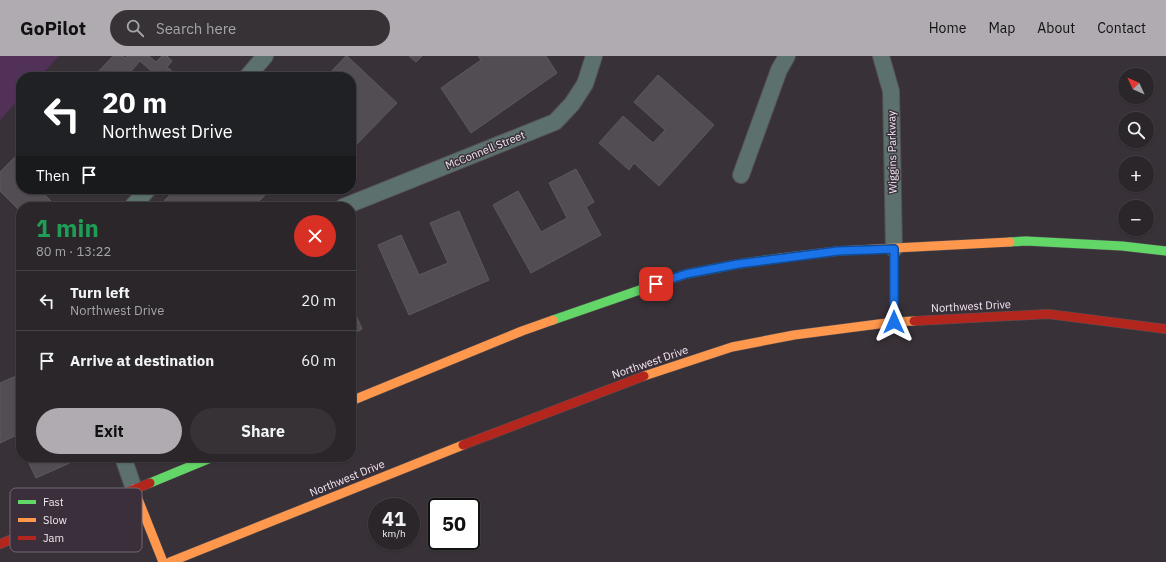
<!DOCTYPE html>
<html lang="en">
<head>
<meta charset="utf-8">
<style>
  body { margin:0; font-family:"IBM Plex Sans",sans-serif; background:#363236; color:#f1f3f6; height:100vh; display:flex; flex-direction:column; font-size:15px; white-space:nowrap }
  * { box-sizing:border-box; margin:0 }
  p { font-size:13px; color:#a5a5a8 }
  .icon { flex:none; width:22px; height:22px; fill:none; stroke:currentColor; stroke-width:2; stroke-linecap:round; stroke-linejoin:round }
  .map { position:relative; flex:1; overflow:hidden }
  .drawer { position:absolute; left:16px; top:146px; width:340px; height:260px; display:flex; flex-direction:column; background:#2a262a; border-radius:16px; box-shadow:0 1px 3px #0004,0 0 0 1px #464347 }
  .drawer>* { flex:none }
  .guide { position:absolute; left:16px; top:16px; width:340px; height:122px; border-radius:16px; box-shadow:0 1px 3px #0004,0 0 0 1px #464347; background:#202124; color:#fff; overflow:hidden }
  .needle { width:26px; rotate:314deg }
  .buttons { position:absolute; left:1118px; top:12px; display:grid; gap:8px }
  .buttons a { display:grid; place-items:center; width:36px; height:36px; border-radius:50%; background:#2a262a; box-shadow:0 1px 3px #0004,0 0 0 1px #464347; font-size:20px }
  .speed { position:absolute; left:368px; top:442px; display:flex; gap:8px; font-size:20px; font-weight:700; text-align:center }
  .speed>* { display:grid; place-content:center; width:52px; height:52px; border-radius:50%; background:#2a262a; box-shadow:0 1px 3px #0004,0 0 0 1px #464347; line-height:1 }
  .speed small { font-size:10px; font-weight:400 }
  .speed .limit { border:2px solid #111; border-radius:6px; background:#fff; color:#111 }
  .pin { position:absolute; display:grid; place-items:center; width:34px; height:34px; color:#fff; margin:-17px; border-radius:8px; box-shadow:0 2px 6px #0006 }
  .me { position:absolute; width:44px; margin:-22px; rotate:0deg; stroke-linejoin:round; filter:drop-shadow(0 0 3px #0008) }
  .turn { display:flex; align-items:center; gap:14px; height:84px; padding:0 20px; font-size:18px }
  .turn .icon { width:52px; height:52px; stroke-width:2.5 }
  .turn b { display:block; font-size:28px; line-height:34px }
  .then { display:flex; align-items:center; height:38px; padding:0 20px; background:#0003; gap:8px; font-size:15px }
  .round { display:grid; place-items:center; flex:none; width:42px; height:42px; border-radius:21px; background:#363236 }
  .overview { display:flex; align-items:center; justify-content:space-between; height:68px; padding:0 20px }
  h1 { font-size:24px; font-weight:700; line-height:30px; color:#1e9e55 }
  .button { display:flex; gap:8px; margin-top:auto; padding:8px 20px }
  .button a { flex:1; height:46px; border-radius:24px; background:#b0aab1; color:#111; font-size:16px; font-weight:700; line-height:46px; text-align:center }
  .button a+a { background:#363236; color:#f1f3f6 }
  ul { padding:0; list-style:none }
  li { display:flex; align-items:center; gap:12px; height:60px; padding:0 20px; border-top:1px solid #464347 }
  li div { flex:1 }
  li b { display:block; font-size:15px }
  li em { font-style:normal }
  header { display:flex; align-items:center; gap:24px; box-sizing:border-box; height:56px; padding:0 20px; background:#b0aab1; color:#111 }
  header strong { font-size:19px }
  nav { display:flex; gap:22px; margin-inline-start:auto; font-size:14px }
  .search { width:280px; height:36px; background:#363236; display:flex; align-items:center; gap:10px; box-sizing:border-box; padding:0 14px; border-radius:22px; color:#a5a5a8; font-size:15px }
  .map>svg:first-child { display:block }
  .green { fill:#523158 }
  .building { fill:#524d52; stroke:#5e595e }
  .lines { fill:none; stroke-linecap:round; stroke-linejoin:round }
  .lane-casing { stroke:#555055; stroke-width:18 }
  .fast-casing { stroke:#555055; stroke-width:10 }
  .slow-casing { stroke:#555055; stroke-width:10 }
  .jam-casing { stroke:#555055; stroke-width:10 }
  .lane { stroke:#5c706d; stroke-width:16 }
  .fast { stroke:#63d668; stroke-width:9 }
  .slow { stroke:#ff974d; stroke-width:9 }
  .jam { stroke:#b3261e; stroke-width:9 }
  .route-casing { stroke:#114b97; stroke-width:10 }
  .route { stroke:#1a73e8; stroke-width:7 }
  .labels { text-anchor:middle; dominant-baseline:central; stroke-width:3; stroke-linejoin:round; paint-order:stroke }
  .street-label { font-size:11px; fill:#f1eaf2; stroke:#3a2f3b }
  .key { fill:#3a2f3b; stroke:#716772; stroke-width:1 }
  .key-label { font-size:11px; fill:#f1eaf2 }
</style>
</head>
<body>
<header>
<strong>GoPilot</strong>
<div class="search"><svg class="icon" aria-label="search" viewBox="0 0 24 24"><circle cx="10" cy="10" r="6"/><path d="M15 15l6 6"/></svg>Search here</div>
<nav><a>Home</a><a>Map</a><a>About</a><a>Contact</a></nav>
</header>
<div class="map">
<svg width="1166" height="506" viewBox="0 0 1166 506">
  <rect width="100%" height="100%" fill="#383238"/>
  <!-- green -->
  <path class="green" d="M0 0H59L39 21H21V41L0 64Z"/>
  <!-- building -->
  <path class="building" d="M113 0H123L125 2 127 0H149L156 6 162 0H167L172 5 167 11 178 20 158 21 140 5 126 21H99L96 18Z
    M346 0H347L397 47 351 94V21H326Z
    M409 0H422L416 6Z
    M478 0H546L557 17 471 77 441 32 481 4Z
    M658 19 714 69 659 130 634 107 629 114 599 87 623 60 653 87 665 74 634 46Z
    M21 95V133H39L57 151H21V156L0 135V116Z
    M576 113 594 146 586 151 601 179 531 217 493 149 518 135 541 176 567 162 549 127Z
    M176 133H271L253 151H241L237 148 234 151H170L164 145Z
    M459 155 489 224 409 259 378 189 401 179 419 219 448 207 430 167Z
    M351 248 362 273 351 279Z
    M21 318V389L17 379 0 387V327Z
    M26 401H83L36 422Z"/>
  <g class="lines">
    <!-- lane casing -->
    <g class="lane-casing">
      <path id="lane" d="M881 0 891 35 894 193
        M247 21 265 0
        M741 119 779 14 787 0
        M132 151 148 133
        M343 151 555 66 572 48 585 28 594 0
        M123 401 134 433"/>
    </g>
    <!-- fast casing -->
    <g class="fast-casing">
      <path id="fast" d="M1010 186 1026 185 1122 190 1166 195
        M553 264 686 218 738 208 781 202
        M150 427 213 401"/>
    </g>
    <!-- slow casing -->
    <g class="slow-casing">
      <path id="slow" d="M781 202 838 195 1010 186
        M644 320 732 291 794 279 894 266 914 265
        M351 345 522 275 553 264
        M134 433 163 506
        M170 506 463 389"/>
    </g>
    <!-- jam casing -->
    <g class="jam-casing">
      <path id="jam" d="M894 193V266
        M914 265 1048 258 1166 273
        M463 389 644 320
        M0 488 150 427"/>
    </g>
    <!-- lane -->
    <use href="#lane" class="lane"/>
    <!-- fast -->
    <use href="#fast" class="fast"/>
    <!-- slow -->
    <use href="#slow" class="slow"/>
    <!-- jam -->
    <use href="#jam" class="jam"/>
  </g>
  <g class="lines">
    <!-- route casing -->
    <g class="route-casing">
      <path id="route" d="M656 228 686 218 738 208 838 195 894 193V266"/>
    </g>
    <!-- route -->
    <use href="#route" class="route"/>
  </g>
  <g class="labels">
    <!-- street labels -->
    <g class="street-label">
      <text transform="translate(485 94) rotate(-22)">McConnell Street</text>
      <text transform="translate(892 96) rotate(-91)">Wiggins Parkway</text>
      <text transform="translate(971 250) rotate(-3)">Northwest Drive</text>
      <text transform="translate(650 306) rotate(-19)">Northwest Drive</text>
      <text transform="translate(347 422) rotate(-22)">Northwest Drive</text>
    </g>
  </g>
  <!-- legend -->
  <rect x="10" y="432" width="132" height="64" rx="6" class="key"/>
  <rect x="18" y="444" width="18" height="4" fill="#63d668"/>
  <rect x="18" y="462" width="18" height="4" fill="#ff974d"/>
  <rect x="18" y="480" width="18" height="4" fill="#b3261e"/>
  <g class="key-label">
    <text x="43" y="450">Fast</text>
    <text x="43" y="468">Slow</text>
    <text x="43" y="486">Jam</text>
  </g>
</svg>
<div class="buttons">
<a><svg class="needle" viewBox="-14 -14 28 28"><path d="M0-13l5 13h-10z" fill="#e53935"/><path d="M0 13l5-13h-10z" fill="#a5a5a8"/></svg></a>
<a><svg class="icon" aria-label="search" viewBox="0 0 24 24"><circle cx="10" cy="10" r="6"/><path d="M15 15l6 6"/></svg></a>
<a>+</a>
<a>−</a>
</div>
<div class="speed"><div>41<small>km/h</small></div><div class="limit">50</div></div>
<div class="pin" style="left:656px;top:228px;background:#d93025"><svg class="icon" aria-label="arrive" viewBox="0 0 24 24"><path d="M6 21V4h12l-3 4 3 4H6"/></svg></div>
<svg class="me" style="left:894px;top:266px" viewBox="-20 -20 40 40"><path d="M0-17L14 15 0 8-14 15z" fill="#1a73e8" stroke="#fff" stroke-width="4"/></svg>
<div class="guide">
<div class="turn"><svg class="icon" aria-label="left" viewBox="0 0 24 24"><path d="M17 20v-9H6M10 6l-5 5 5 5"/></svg><div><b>20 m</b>Northwest Drive</div></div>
<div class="then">Then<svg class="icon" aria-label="arrive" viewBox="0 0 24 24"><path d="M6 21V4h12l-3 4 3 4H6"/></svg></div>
</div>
<section class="drawer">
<div class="overview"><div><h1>1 min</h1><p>80 m · 13:22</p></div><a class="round" style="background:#d93025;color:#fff"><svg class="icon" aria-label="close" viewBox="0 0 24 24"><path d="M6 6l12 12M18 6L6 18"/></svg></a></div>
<ul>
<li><svg class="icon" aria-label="left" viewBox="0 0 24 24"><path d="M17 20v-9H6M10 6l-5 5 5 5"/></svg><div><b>Turn left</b><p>Northwest Drive</p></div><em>20 m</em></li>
<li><svg class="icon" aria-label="arrive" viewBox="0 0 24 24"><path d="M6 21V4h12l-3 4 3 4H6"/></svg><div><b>Arrive at destination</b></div><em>60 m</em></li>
</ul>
<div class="button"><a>Exit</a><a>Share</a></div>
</section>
</div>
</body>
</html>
